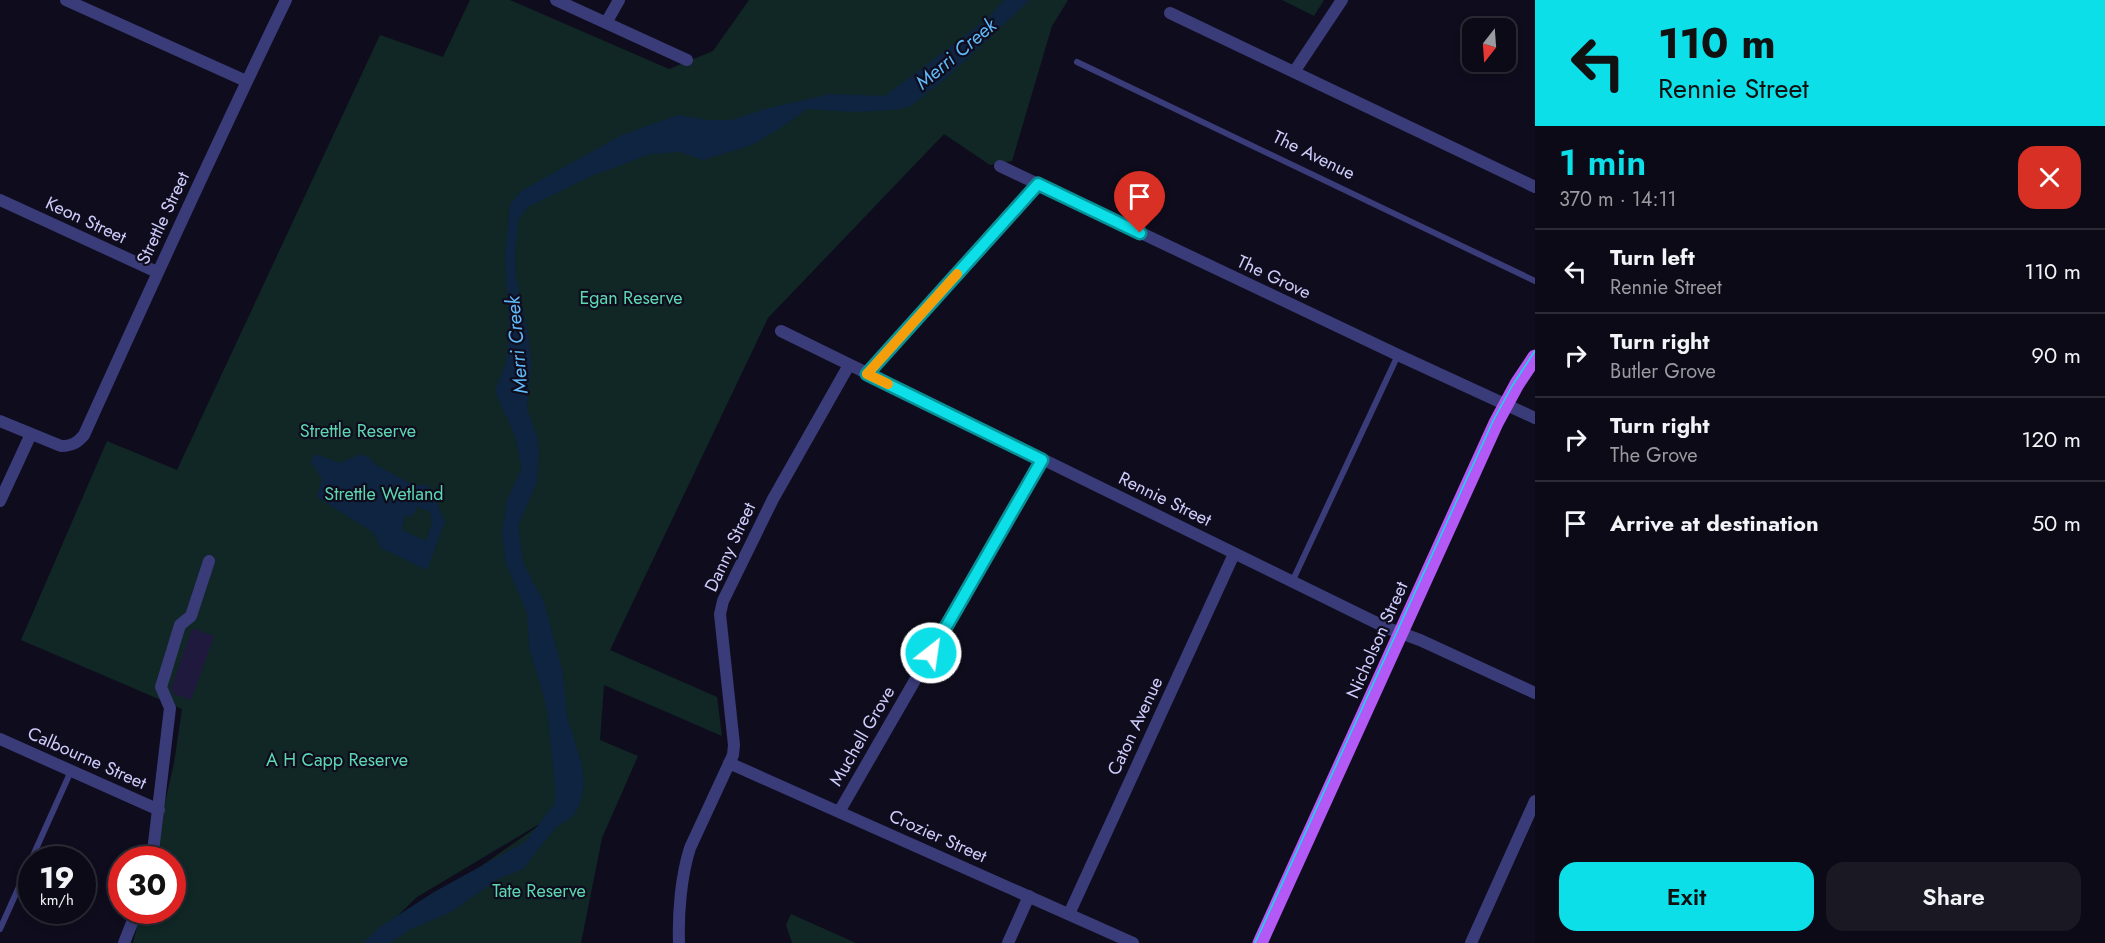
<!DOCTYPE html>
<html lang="en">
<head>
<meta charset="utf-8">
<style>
  body { margin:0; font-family:Jost,sans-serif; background:#191823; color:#f1f3f6; height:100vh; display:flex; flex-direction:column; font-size:22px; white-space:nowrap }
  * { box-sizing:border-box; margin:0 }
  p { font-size:20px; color:#9a9aa1 }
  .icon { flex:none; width:33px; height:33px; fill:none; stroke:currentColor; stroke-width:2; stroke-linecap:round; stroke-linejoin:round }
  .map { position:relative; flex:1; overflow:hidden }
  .panel { display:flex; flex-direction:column; background:#0b0a16; width:570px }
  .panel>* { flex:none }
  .guide { background:#0cdfe8; color:#111; overflow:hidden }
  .needle { width:39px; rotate:197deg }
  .controls { position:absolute; left:1462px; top:18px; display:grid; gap:12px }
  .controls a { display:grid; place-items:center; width:54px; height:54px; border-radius:12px; background:#0b0a16; box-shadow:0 3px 9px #0003,0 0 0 2px #2b2b35; font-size:30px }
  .speed { position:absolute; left:18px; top:846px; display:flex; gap:12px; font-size:30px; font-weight:700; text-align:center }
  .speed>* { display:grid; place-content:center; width:78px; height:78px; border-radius:50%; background:#0b0a16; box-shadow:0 3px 9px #0003,0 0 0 2px #2b2b35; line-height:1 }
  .speed small { font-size:15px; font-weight:400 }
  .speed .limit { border:9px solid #d22; background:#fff; color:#111 }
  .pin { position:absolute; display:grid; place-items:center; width:51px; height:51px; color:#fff; margin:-62px -26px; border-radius:50% 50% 50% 0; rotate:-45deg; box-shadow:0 0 6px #0007 }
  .pin .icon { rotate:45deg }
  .me { position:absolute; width:66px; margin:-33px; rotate:30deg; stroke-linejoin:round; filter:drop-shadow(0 0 4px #0008) }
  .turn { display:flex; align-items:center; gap:21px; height:126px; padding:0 24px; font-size:27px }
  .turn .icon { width:78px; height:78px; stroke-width:2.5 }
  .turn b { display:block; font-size:42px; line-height:51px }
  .round { display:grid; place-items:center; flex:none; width:63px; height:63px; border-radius:18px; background:#191823 }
  .headline { display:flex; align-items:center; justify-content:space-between; height:102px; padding:0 24px }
  h1 { font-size:36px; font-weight:600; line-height:45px; color:#0cdfe8 }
  .action { display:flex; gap:12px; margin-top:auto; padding:12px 24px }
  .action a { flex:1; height:69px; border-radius:18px; background:#0cdfe8; color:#111; font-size:24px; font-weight:600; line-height:69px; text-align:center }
  .action a+a { background:#191823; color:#f1f3f6 }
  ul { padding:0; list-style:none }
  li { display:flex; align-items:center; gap:18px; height:84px; padding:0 24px; border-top:2px solid #2b2b35 }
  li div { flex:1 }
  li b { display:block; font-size:22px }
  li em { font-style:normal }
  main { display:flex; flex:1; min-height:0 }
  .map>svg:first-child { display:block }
  .green { fill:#102725 }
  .water { fill:#0e2440; fill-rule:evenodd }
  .building { fill:#1f1a3d }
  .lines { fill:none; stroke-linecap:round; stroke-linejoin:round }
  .service { stroke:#3a3c7a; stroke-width:6 }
  .minor { stroke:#3a3c7a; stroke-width:12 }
  .primary { stroke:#b259f6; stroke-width:15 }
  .tram { stroke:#0cdfe8; stroke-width:1.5 }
  .route-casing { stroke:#089197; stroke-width:15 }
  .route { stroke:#0cdfe8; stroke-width:10 }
  .slow { stroke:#f59e0b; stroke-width:10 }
  .labels { text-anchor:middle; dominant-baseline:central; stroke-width:4.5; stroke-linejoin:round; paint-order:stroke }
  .street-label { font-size:18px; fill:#cfccfc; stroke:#0f0d1d }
  .park-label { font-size:18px; fill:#5dd7b2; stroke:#0f0d1d }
  .water-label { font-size:20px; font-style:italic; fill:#60b9f7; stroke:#0f0d1d }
</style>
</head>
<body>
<main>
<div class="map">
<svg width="1535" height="943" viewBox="0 0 1535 943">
  <rect width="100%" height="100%" fill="#0f0d1d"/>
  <!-- green -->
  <path class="green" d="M470 0H510L669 69 713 51 749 0H1068L1052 26 1012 161 990 165 944 134 768 318 610 650 717 697 722 736 604 685 600 740 638 756 602 838 581 943H372L551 817 417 897 370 943H133L141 911 172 910V860L152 859 174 763 182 709 21 640 107 441 177 470 380 35 443 57Z
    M1282 0H1324L1314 16Z
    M791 914 856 943H792L786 925Z"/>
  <!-- water -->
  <path class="water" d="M1004 0H1030L944 80 909 107 893 110 852 112 807 109 779 129 752 145 703 160 679 152 651 154 589 177 528 207 518 220 515 256 516 278 529 337 531 364 527 409 537 437 539 454 537 482 518 526 524 565 544 602 562 669 567 716 581 762 584 783 580 804 573 816 555 828 523 869 498 879 451 912 411 929 390 943H363L380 927 434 892 525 842 555 803V784L547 709 529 646 527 613 506 564 502 534 507 500 522 468 515 436 495 391 506 363 509 327 505 257 510 204 521 191 622 135 678 115 707 120H732L765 109 830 94 885 96 988 18Z
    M315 454 340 463 361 454 370 458 376 465 413 485H428L445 521 427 570 381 548 374 533 317 497 322 479 311 462ZM417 507 430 512 432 524 426 541 402 530 405 515 412 517Z"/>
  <!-- building -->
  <path class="building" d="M192 628 214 636 191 700 173 694 171 688Z"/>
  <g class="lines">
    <!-- service -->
    <path class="service" d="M1077 62 1535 281
      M1292 582 1398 355
      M0 929 71 771"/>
    <!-- minor -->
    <path class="minor" d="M66 0 246 81
      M556 0 687 60
      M1170 13 1535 187
      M606 23 619 0
      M1294 72 1342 0
      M1000 166 1398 355 1535 418
      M0 200 157 272
      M781 331 1387 628 1420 640 1535 693
      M868 373 1038 184
      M0 421 61 446C72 446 77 443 84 435 150 289 216 144 286 0
      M0 501 31 434
      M0 739 159 810
      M729 763 1133 943
      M839 812 1042 460
      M152 860 170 708 161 687 180 625 191 616 209 561
      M1069 914 1234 554
      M124 943 137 910
      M679 943C678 913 681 876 690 848L733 755 734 745 720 614 723 601 773 499 849 365
      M1008 943 1029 896
      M1471 943 1535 801"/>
    <!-- primary -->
    <path class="primary" d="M1260 943 1496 423 1517 384 1535 357"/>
    <!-- tram -->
    <path class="tram" d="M1255 943 1493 421 1512 386 1535 351"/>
  </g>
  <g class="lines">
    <!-- route casing -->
    <g class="route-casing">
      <path id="route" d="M931 653 1042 460 867 374 1038 184 1140 233"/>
    </g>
    <!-- route -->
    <use href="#route" class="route"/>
    <!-- slow -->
    <path class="slow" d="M888 384 867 374 957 274"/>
  </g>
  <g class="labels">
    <!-- street labels -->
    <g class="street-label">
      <text transform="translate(1314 155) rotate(26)">The Avenue</text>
      <text transform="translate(163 218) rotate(-65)">Strettle Street</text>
      <text transform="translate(86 220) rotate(25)">Keon Street</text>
      <text transform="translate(1274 277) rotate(25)">The Grove</text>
      <text transform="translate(1165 499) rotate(26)">Rennie Street</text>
      <text transform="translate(730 547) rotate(-65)">Danny Street</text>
      <text transform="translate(1377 640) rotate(-66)">Nicholson Street</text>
      <text transform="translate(1135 726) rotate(-65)">Caton Avenue</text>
      <text transform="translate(862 736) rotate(-60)">Muchell Grove</text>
      <text transform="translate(87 758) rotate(24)">Calbourne Street</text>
      <text transform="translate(938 836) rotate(24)">Crozier Street</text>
    </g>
    <!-- park labels -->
    <g class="park-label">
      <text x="631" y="298">Egan Reserve</text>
      <text x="358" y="431">Strettle Reserve</text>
      <text x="384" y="494">Strettle Wetland</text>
      <text x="337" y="760">A H Capp Reserve</text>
      <text x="539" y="891">Tate Reserve</text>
    </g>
    <!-- water labels -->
    <g class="water-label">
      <text transform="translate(956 54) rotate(-40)">Merri Creek</text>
      <text transform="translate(517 345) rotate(-95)">Merri Creek</text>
    </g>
  </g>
</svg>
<div class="controls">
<a><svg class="needle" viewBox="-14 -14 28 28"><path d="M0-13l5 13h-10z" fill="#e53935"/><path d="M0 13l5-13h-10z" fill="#9a9aa1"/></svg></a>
</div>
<div class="speed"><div>19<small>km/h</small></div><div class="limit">30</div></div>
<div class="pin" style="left:1140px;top:233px;background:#d93025"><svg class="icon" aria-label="arrive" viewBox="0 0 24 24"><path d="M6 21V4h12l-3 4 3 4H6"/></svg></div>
<svg class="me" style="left:931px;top:653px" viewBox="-20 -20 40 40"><circle r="17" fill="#0cdfe8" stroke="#fff" stroke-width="3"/><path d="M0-11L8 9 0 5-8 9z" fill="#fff"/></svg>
</div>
<section class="panel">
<div class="guide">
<div class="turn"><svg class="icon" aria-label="left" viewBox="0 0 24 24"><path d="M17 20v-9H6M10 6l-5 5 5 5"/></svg><div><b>110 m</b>Rennie Street</div></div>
</div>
<div class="headline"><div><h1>1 min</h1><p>370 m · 14:11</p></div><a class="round" style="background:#d93025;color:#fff"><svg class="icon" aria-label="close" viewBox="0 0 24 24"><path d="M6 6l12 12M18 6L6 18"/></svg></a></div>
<ul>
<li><svg class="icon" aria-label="left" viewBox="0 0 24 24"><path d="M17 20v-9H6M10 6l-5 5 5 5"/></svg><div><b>Turn left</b><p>Rennie Street</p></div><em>110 m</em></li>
<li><svg class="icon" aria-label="right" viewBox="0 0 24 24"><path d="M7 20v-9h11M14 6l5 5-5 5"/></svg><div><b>Turn right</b><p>Butler Grove</p></div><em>90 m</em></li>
<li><svg class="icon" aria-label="right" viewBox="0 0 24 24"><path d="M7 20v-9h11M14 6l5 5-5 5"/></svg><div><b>Turn right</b><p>The Grove</p></div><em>120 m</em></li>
<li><svg class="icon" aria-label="arrive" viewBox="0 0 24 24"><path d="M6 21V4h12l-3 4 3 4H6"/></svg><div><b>Arrive at destination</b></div><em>50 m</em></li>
</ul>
<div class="action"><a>Exit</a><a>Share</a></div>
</section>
</main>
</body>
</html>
